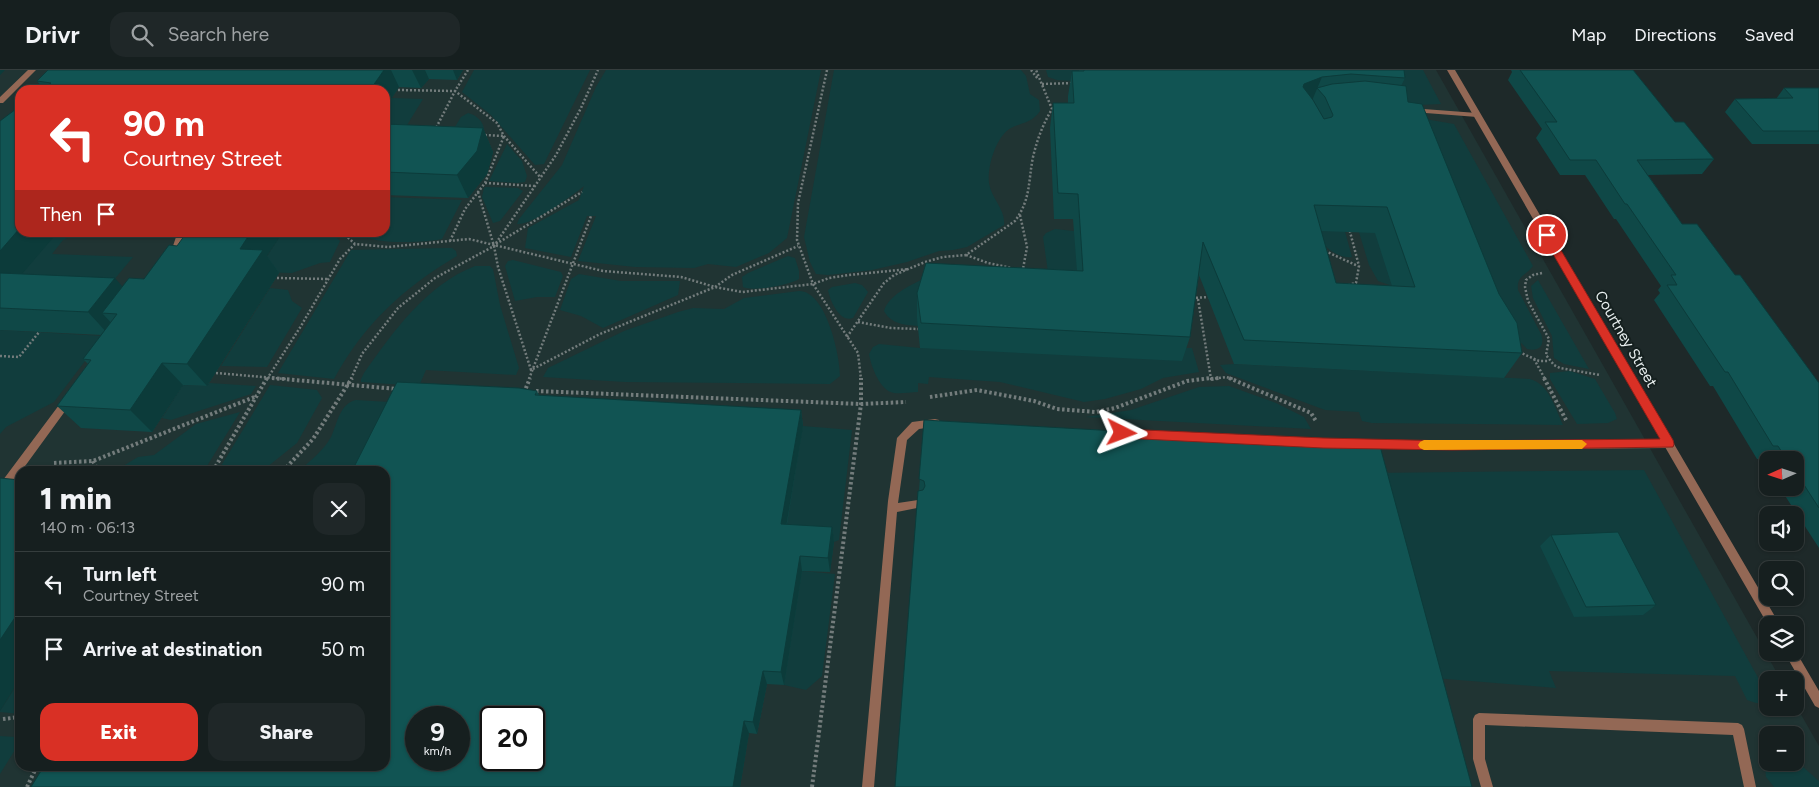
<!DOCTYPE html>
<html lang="en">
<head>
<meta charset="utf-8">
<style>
  body { margin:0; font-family:Figtree,sans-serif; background:#1f2728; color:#f1f3f6; height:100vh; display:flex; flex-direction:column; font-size:19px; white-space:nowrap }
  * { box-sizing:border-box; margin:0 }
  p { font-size:16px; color:#9ea2a4 }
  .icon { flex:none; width:28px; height:28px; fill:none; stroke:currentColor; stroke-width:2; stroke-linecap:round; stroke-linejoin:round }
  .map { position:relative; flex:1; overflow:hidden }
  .panel { position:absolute; left:15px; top:396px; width:375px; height:305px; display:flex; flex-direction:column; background:#161f1f; border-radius:15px; box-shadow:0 1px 4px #0004,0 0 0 1px #353d3d }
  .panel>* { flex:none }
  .top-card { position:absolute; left:15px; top:15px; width:375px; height:152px; border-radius:15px; box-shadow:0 1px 4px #0004,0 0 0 1px #353d3d; background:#d93025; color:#fff; overflow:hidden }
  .needle { width:32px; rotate:267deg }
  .fabs { position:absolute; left:1759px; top:381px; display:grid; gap:10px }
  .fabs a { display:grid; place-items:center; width:45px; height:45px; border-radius:10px; background:#161f1f; box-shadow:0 1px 4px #0004,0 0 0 1px #353d3d; font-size:25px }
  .speed { position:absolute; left:405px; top:636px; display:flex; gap:10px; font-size:25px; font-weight:700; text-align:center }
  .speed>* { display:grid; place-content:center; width:65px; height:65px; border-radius:50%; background:#161f1f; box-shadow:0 1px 4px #0004,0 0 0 1px #353d3d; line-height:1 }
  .speed small { font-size:12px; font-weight:400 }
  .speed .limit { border:2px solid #111; border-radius:8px; background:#fff; color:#111 }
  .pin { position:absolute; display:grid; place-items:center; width:42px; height:42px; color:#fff; margin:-21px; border:2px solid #fff; border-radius:50%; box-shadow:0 1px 5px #0007 }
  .me { position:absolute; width:55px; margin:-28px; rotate:93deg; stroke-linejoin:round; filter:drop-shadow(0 0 4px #0008) }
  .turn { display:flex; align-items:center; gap:18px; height:105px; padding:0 25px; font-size:22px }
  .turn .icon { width:65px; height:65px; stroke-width:2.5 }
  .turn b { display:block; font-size:35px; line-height:42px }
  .then { display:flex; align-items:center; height:48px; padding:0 25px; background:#0003; gap:10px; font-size:19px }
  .round { display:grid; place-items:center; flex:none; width:52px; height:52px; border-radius:15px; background:#1f2728 }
  .summary { display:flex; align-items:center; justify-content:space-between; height:85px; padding:0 25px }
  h1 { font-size:30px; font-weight:800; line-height:38px }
  .cta { display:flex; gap:10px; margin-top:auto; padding:10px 25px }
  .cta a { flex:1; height:58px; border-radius:15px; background:#d93025; color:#fff; font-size:20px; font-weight:800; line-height:58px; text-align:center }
  .cta a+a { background:#1f2728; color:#f1f3f6 }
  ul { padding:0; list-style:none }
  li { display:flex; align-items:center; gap:15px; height:65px; padding:0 25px; border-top:1px solid #353d3d }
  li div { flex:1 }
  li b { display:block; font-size:19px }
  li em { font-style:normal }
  header { display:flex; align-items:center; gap:30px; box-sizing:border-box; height:70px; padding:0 25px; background:#161f1f; border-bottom:1px solid #353d3d }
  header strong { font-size:24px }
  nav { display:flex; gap:28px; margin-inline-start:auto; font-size:18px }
  .search { width:350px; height:45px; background:#1f2728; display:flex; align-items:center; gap:12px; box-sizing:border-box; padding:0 18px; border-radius:15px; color:#9ea2a4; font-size:19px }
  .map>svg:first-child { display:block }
  .built { fill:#203433; fill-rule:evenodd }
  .green { fill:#113d3d }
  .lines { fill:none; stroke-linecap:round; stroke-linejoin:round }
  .path-far1 { stroke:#737c7c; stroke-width:2.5; stroke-dasharray:2 2; stroke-linecap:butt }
  .path { stroke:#737c7c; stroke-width:4; stroke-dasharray:2.5 2.5; stroke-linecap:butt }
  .service { fill:#936855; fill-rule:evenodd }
  .minor { fill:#936855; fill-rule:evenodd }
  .wall { fill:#0f4847; fill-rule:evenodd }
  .shaded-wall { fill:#0c3b3a }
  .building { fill:#115453; stroke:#0c3b3a; fill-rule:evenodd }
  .route { fill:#d93025; stroke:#8d1f18 }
  .slow { fill:#f59e0b }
  .labels { text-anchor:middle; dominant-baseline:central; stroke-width:4; stroke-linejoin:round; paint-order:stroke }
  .street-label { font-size:15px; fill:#e8efef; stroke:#15201f }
</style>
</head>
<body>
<header>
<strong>Drivr</strong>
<div class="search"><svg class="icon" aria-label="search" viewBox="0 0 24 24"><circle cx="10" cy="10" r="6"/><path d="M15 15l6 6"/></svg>Search here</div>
<nav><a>Map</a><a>Directions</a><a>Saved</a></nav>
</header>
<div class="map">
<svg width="1819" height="717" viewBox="0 0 1819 717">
  <rect width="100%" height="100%" fill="#1e2929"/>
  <!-- built -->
  <path class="built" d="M0 0H1436L1781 610H1768V638H1795V634L1819 676V717H0ZM20 20H385V162H20ZM20 401H385V696H20ZM416 648H459V690H416ZM491 648H534V690H491ZM1768 665H1795V692H1768Z"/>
  <!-- green -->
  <path class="green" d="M474 0H590L544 94 535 95 491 45 462 22Z
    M606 0H821L787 168 769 183 736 197 708 194 694 198 635 197 578 191 596 146H587L571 187 525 178 528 158 579 130 584 116C572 126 531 156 517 154L519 149 562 95 596 17Z
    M834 0H1021L1026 6 1030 24 1039 30 1040 41C1032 53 1023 52 1011 58 996 66 987 97 989 113 991 128 1006 140 1004 155L967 177 953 180 939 181 907 192 872 200 828 205 816 204 810 192 804 167Z
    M1046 0H1086L1096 12 1057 10 1048 7Z
    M1390 0H1423L1441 34 1419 35 1334 24Z
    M392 28 423 29 404 60 385 59V38Z
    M468 43C477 45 485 53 484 62L453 60 461 47Z
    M1401 45 1454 54 1533 196C1527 205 1516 205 1518 220L1541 264C1545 275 1540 282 1527 279L1510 261Z
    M507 74 522 91 527 106 525 112 517 113 489 111Z
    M486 117 518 118 523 121 500 151 493 153 482 127 484 118Z
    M385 127 462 130 442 169C421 173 373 175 355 163L385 162Z
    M1338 136 1352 187C1336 189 1321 174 1314 161H1327Z
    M1351 136 1367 137 1404 220 1378 211 1369 195Z
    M1055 159 1074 161 1092 202H1048L1043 167 1046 163Z
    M221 162 333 163 340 171 330 192 320 193 292 203 257 202 280 166Z
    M56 163H79L63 170 52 184 133 187 98 229 0 228Z
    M445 178H452L456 181 457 186C404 217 363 255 334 309L278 303 351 180Z
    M788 186 795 188 799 201V209C790 215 752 222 743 217L742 207 748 203Z
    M513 190 561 202 563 206 555 227H537L515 231 505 196 508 191Z
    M475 196H490L493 199 500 235 519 298 516 305 426 300 419 316 361 312V309L364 303C393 262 426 215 475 196Z
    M579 204 621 211H680L678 225 603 258 581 246 560 240 571 209Z
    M923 209 918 256C905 255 891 254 884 241 889 225 909 216 923 209Z
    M1538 210 1589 299 1564 294 1554 288 1552 266 1533 228 1531 216Z
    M855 213 862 215 868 222 853 248C840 253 830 231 828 220L832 217Z
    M270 218 288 220 292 231 302 238 267 297 221 296Z
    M799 221C826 221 840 285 840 306L830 314 625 312 543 307 548 298 624 261 678 242 693 238 724 239 744 228Z
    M0 260 104 266 54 332 6 357 0 364Z
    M879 274 920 278H1192L1199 302 1163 308 1141 319 1105 329 1084 332 1000 312 929 307 928 314 918 313V322C910 322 902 324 894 323 880 321 871 296 869 284L873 277Z
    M1234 294 1530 309C1549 314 1555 338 1563 355L1372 353 1362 351 1359 342 1325 340 1226 303 1220 295Z
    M1570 301 1595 309 1615 343 1617 349 1608 353 1577 354 1550 309V303Z
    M209 313 256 316 251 324 171 350 162 348 183 315 207 316Z
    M270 315 317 320 322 328 297 373 262 401H218Z
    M1229 316 1276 333 1304 347 1311 359 1086 347 1131 340 1199 317Z
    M356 330 406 333 373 401H299C310 391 324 380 331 367 337 354 340 333 356 330Z
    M240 342 204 401H115L138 387 154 385 196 354Z
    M803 356 852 360 839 470 834 472 784 469Z
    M1644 400 1767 624V633H1756L1747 630 1735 606 1549 601 1556 618 1422 607 1370 403Z
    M780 499 835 504 822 606 806 620 784 615Z
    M20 610V644L0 642V641Z
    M0 666 15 667 18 670V675L0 704Z
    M1776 694 1803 697 1819 711V717H1774L1766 707 1765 697Z"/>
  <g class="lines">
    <!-- path-far1 -->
    <path class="path-far1" d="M468 0 455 21 497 53 504 66 541 108
      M827 0 798 133 797 170 813 214 858 283 861 309
      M1031 0 1038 9
      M1042 14 1074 13
      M398 20 455 21 435 60
      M485 113 535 116
      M478 122 494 176 498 197 531 300 600 264 715 217 732 205 798 176
      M1020 145 1027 177 1023 199
      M342 162 355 174 388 177 469 169 603 201 681 207 715 217 742 222 813 214 829 208 849 205 909 199
      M450 171 465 139 485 113 504 66 484 65
      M496 174 582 122
      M1325 181 1358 196
      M966 185 988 193 1012 198
      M1542 203 1533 205 1526 210 1525 217 1528 231 1549 269 1546 285 1554 295 1560 298 1600 305
      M277 208 328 209
      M1348 215 1356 213 1359 196 1349 158
      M1192 228 1210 227
      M1198 229 1211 309H1209
      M858 252 891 258 918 259
      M847 267 884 213 894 205 925 192 943 187 966 185 1015 151C1031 129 1028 112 1033 87 1037 70 1043 54 1052 39L1036 0
      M1519 282 1539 291H1549
      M0 286 19 287 40 261
      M1534 289 1545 309
      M216 303 286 309
      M267 309 301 256 340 189 355 174
      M351 309 362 284 398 238 435 208 494 176 556 85 581 38 598 0
      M529 309 591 146
      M1211 309 1226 307 1234 309"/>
    <!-- path -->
    <path class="path" d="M272 308 397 319
      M1229 308 1311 343 1316 351
      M1544 308 1566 350
      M1211 309 1219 308
      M536 321 861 334 906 332
      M524 323 530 308
      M930 327 977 320 1034 331 1057 339 1096 342 1115 338 1187 311 1211 308
      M93 391 98 401
      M54 393 93 391 257 326
      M213 401 267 308
      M283 401 313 369 352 308
      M3 649 20 647
      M27 717 37 696
      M812 717 861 334V308"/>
    <!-- service -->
    <path class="service" d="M28 0H36L3 33H0V27Z
      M1410 38 1477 43 1481 45 1477 47 1413 42H1410Z
      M175 162H183C185 170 181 185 174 188L170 185 176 167Z
      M68 326 73 330 71 333 4 425 0 426V414L65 327Z
      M935 349 939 350 940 353 939 356 919 359 907 370 898 433 918 430 922 431 923 434 922 437 897 442 874 717H862L888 431 897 368 912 352Z
      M1324 369 1452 372 1669 370 1673 371 1674 374 1673 377 1669 378 1452 380 1324 377 1320 376 1319 373 1320 370Z
      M1479 643 1738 653 1742 655 1744 659 1756 717H1744L1733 665 1485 655V689L1493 717H1481L1473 689V649L1475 645Z"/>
    <!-- minor -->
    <path class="minor" d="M1447 0H1455L1780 555H1768Z
      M1795 580 1819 621V638L1815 636 1784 582H1795Z"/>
  </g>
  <!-- wall -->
  <path class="wall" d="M48 0H463L457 10 429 9 421 18 399 17 385 38V20L43 18 37 11Z
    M1079 0H1404L1405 8 1401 16 1522 283 1504 308 1234 294 1199 205 1190 267 1182 291 920 278 917 248V223L1077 201 1073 149H1054L1050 58 1053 33H1068V26L1072 1H1079ZM1321 161 1375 163 1392 216 1336 213Z
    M1511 0H1633L1675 52 1714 89 1702 104 1648 105 1682 154 1735 205 1819 313V478L1780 418H1795V390H1768V399L1761 389H1757L1713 316H1710L1654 230 1660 223 1658 220 1661 216 1616 149H1614L1585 105H1560L1536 68 1542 59 1508 10 1512 2Z
    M1784 18H1819V74H1752L1725 42 1735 29H1776Z
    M0 51 22 204 123 217 144 209 267 186 279 203 207 316 183 315 152 362 81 358 57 336 88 294 83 289 102 265 0 260Z
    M385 54 483 58 493 82 487 104 468 128 385 125Z
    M537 321 539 325 801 340 803 356 787 454 832 457 834 472 830 502 802 501 784 615 767 614 757 664 749 663 740 717H31L40 703 25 696H385Z
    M924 350 1472 717 919 421Z
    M1551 465 1656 535 1643 545 1574 547 1540 476Z"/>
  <!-- shaded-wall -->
  <path class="shaded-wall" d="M0 0H5L0 5Z
    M384 0H391L399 17 385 38V20H370Z
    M412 0H425L429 9 421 18Z
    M453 0H463L457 10Z
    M1322 7 1311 33 1294 39 1304 14Z
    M483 58 493 82 487 104 468 128 457 105Z
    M20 158V162H58L4 225 0 221V181Z
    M251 162H283L267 186 279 203 207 316 187 294 240 179Z
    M115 208 135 231 117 244 102 243 115 257 109 265 88 242Z
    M162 293 183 315 152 362 130 340Z
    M801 340 803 356 784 469 781 454Z
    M832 457 834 472 830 502 828 488Z
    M800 486 802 501 784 615 781 602Z
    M20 540V609L0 641V570Z
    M763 601 767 614 757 664 753 652Z
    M744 651 749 663 740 717H733Z"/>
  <!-- building -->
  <path class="building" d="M48 0H384L370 20H41L51 13 37 11Z
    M1084 0H1404L1405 8 1351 4 1322 7 1304 14 1303 17 1313 30 1324 49 1332 47 1333 45 1325 27 1317 18 1332 14 1365 11 1406 16 1408 32 1422 34 1499 224 1517 253 1522 283 1244 270 1203 172 1190 267 921 253 917 223 926 193 1083 201 1078 124 1058 123 1053 33H1074L1072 1H1084ZM1314 135 1387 137 1415 217 1336 213Z
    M1520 0H1633L1675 52H1684L1714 89 1637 90 1682 154H1697L1735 205H1740L1819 313V438L1795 401V390H1787L1778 376H1773L1728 302H1725L1667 215H1677L1671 205H1676L1627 134H1625L1596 90H1570L1545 52H1557Z
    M1784 18H1819V61H1763L1735 29 1793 28Z
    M20 36V158L0 181V51Z
    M385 54 483 58 477 81 457 105 385 102Z
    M187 162H251L240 179 263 180 187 294 162 293 130 340 57 336 91 290 83 289 117 244 102 243 129 208 144 209 169 175 177 176Z
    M0 203 115 208 88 242 0 238Z
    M397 312 519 318 537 321 535 325 801 340 781 454 832 457 828 488 800 486 781 602 763 601 753 652 744 651 733 717H31L44 696H385V401H352ZM416 648H459V690H416ZM491 648H534V690H491Z
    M924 350 1380 376 1472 717H895L918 421 923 420 925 416 924 411 919 409Z
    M0 408 20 410V540L0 570Z
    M1618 462 1656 535 1586 537 1551 465Z
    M20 687V693L17 692Z"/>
  <!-- route -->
  <path class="route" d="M1547 162 1552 165 1673 370 1674 374 1673 377 1452 380 1323 378 1122 368 1117 363 1122 359 1323 368 1452 371 1660 369 1542 165Z"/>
  <!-- slow -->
  <path class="slow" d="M1424 370H1582L1587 374 1582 379 1424 380 1420 378 1418 375 1420 372Z"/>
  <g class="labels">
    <!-- street labels -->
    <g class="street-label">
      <text transform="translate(1626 269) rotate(60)">Courtney Street</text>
    </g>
  </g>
</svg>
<div class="fabs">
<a><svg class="needle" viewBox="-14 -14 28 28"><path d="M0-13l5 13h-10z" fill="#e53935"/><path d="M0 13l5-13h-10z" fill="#9ea2a4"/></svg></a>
<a><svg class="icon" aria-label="sound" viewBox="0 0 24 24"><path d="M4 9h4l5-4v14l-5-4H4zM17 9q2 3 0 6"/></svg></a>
<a><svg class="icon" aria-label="search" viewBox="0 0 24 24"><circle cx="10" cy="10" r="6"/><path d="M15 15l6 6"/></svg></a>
<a><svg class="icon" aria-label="layers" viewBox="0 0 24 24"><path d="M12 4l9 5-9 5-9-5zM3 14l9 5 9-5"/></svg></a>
<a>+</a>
<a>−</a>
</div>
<div class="speed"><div>9<small>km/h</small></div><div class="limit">20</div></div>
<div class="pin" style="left:1547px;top:165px;background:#d93025"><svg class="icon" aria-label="arrive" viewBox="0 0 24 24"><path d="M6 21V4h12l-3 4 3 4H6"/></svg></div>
<svg class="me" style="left:1122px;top:363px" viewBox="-20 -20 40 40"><path d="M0-17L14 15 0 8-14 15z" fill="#d93025" stroke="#fff" stroke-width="4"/></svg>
<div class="top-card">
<div class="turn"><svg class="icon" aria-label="left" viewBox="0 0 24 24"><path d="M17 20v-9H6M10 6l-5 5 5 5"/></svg><div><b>90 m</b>Courtney Street</div></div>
<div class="then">Then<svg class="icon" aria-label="arrive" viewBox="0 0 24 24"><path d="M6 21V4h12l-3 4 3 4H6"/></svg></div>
</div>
<section class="panel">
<div class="summary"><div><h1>1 min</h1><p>140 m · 06:13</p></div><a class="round"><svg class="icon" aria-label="close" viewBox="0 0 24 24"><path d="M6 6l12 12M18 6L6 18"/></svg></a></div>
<ul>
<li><svg class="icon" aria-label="left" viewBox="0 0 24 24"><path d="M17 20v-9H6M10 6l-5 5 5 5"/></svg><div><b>Turn left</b><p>Courtney Street</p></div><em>90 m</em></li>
<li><svg class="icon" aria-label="arrive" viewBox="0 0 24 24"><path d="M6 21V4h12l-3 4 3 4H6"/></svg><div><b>Arrive at destination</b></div><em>50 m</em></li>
</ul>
<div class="cta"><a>Exit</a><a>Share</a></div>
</section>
</div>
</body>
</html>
